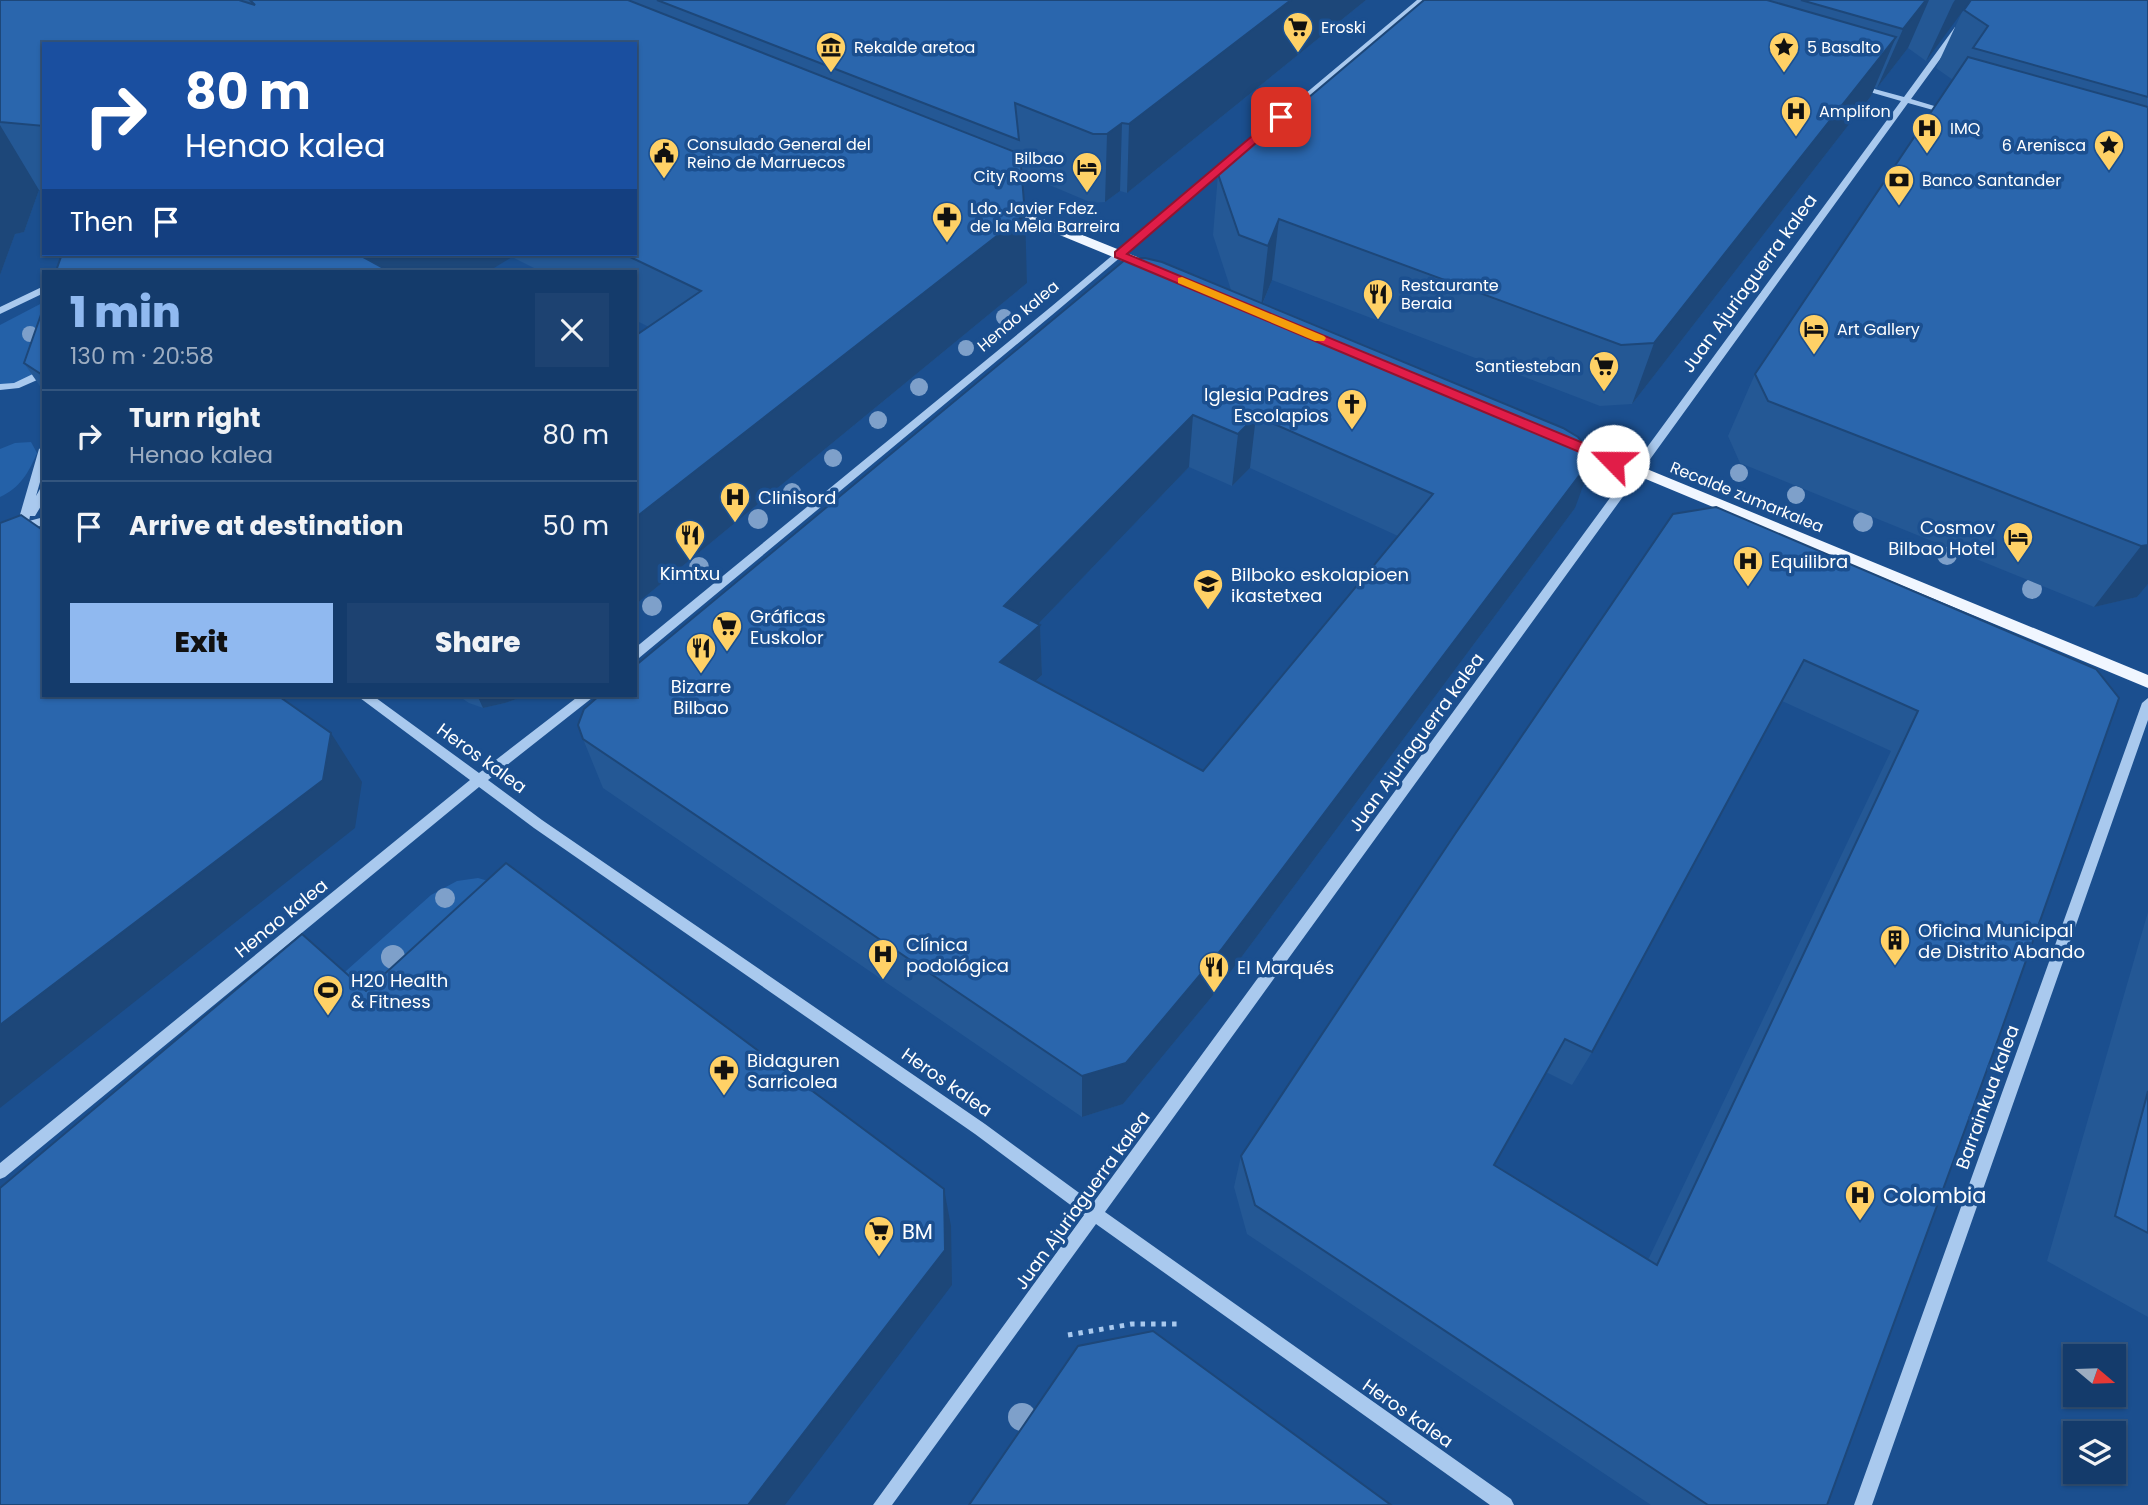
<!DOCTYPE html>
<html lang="en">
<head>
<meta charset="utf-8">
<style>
  body { margin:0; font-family:Poppins,sans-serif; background:#1d4271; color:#f1f3f6; height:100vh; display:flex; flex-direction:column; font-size:26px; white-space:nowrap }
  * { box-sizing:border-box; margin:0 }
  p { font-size:23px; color:#9dadc1 }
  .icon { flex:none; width:38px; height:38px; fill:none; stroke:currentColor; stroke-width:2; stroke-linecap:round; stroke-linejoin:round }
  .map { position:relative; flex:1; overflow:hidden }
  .panel { position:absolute; left:42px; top:270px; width:595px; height:427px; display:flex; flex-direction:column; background:#143b6b; border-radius:0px; box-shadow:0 2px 5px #0004,0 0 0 2px #33557e }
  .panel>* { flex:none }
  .hud { position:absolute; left:42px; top:42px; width:595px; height:214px; border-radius:0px; box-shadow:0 2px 5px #0004,0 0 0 2px #33557e; background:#1a4fa0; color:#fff; overflow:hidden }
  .needle { width:46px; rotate:109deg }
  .fabs { position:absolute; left:2063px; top:1344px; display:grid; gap:14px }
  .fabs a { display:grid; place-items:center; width:63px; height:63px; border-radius:0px; background:#143b6b; box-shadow:0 2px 5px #0004,0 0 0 2px #33557e; font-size:35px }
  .pin { position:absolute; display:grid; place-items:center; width:60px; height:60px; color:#fff; margin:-30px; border-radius:14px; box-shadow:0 4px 10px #0006 }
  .me { position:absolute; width:77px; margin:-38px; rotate:293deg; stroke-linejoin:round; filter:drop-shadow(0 0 5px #0008) }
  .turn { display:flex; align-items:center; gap:24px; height:147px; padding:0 28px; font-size:32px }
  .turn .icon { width:91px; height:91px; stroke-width:2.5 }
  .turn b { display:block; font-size:49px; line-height:60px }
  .then { display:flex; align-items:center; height:66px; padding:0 28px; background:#0003; gap:14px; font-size:26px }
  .round { display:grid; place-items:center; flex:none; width:74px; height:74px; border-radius:0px; background:#1d4271 }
  .overview { display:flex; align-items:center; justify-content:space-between; height:119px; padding:0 28px }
  h1 { font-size:42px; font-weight:800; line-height:52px; color:#90b9f0 }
  .cta { display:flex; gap:14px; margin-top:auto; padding:14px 28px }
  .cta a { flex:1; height:80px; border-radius:0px; background:#90b9f0; color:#111; font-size:28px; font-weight:800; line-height:80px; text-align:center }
  .cta a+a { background:#1d4271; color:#f1f3f6 }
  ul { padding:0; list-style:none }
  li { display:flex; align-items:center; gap:21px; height:91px; padding:0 28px; border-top:2px solid #33557e }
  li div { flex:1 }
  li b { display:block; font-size:26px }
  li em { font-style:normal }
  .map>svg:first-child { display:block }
  .green { fill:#2461a8 }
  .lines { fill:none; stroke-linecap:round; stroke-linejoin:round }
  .path { stroke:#a9c9ee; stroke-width:5; stroke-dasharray:4.5 6; stroke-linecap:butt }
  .minor { fill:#a9c9ee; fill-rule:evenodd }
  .major { fill:#f0f6ff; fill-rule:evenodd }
  .tree { fill:#7ea0ca }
  .wall { fill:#245895; fill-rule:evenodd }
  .shaded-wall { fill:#1d4779 }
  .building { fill:#2a66ad; stroke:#1d4779; stroke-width:2; fill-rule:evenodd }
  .route { fill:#e11d48; stroke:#92132f; stroke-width:2 }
  .slow { fill:#f59e0b }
  .labels { text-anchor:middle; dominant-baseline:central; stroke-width:7; stroke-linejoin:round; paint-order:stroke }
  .far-poi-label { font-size:16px; fill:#fff; stroke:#1b4f8f; text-anchor:start }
  .far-street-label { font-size:16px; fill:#fff; stroke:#1b4f8f }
  .street-label { font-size:18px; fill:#fff; stroke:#1b4f8f }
  .poi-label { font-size:18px; fill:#fff; stroke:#1b4f8f; text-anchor:start }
  .near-poi-label { font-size:21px; fill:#fff; stroke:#1b4f8f; text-anchor:start }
</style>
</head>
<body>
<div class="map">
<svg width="2148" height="1505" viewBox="0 0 2148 1505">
  <rect width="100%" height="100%" fill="#1b4f8f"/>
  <!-- green -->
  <path class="green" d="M44 302V365L41 374 16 386 0 387V325Z
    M31 442 37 453C29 472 20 488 0 497V449L15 443Z
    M478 878 495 883 399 1034 337 979 431 895 457 881Z"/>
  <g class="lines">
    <!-- path -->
    <path class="path" d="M1068 1335 1132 1324H1178"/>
    <!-- minor -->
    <path class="minor" d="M1417 0H1425L1058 310 639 658 635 659V648L1052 306Z
      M1955 27 1962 29 1911 99 1951 111V115L1908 103 1105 1212 1511 1499 1514 1505H1490L1096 1224 892 1505H873L1084 1215 975 1134 534 828 479 787 5 1177 0 1179V1163L470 780 360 698 358 695H372L479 773 580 695H594L592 698 488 780 542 820 985 1124 1093 1203 1901 101 1856 88V84L1904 97Z
      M44 286V293L0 314V307Z
      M44 362V377L19 388 0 390V384L14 383 37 372 41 363Z
      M44 446V468L36 496 40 489 44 488V501L35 516H30L29 521 44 517V525L26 530 0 546V537L17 525 39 449Z
      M2148 698V720L1872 1505H1854L2142 703Z"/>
    <!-- major -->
    <path class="major" d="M1003 203 1157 265 1159 268 1152 272 1147 271 999 210 997 207Z
      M1569 437 2148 675V688L1564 445 1562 442 1564 439Z"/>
  </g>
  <!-- trees -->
  <g class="tree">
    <circle cx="1004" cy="317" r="8"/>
    <circle cx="30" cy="334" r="8"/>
    <circle cx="966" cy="348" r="8"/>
    <circle cx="919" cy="387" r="9"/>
    <circle cx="878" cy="420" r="9"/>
    <circle cx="833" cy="458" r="9"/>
    <circle cx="1739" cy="473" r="9"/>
    <circle cx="792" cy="492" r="9"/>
    <circle cx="1796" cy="495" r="9"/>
    <circle cx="758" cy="519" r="10"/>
    <circle cx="1863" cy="522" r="10"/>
    <circle cx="1947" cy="555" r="10"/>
    <circle cx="699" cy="567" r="10"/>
    <circle cx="2032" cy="589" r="10"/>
    <circle cx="652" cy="606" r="10"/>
    <circle cx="445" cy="898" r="10"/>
    <circle cx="393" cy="957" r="12"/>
    <circle cx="1022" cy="1417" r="14"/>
  </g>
  <!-- wall -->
  <path class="wall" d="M0 0H1366L1127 193 1120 191 1105 202 1092 203 1021 173 1027 283 635 605V336L649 327 635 320V271H540L512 257 62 254H635V44H44V190H39L24 232 15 234 0 275Z
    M1424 0H2148V584L2137 597 2094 607 1740 463 1728 436 1755 374 1953 80 1936 68 1963 10 1926 61 1908 48 1877 88 1875 87 1871 96 1632 404 1600 406 1272 280 1263 303 1575 508 1214 994 1123 1104 1082 1117 603 788 583 739 1231 290 1213 235 1218 174ZM1189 467 1232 486 1250 468 1398 536 1203 771 1036 681 1042 675 1040 625 1038 624Z
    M44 306V392L24 363Z
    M1673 514 2096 669 1827 1505H1651L1247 1234 1234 1187 1241 1156ZM1782 701 1891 751 1648 1260 1494 1165 1546 1072 1572 1085 1592 1052Z
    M457 695H525L522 697 505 703 483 708 469 703Z
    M2148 912V1317L2047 1261Z"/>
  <!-- shaded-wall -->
  <path class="shaded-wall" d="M1291 0H1366L1127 193 1129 124Z
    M1926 0H1929L1908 48 1877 88 1903 29Z
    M1955 0H1971L1926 61 1953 3Z
    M1896 37 1871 96 1632 404 1654 343Z
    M1122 123 1120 191 1105 202 1107 134Z
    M0 125 39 190 24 232 15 234 0 275Z
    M1025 214 1027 283 635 605V518Z
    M1279 219 1272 280 1261 307 1268 246Z
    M373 254H511L512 257 489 271H371L365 258Z
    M1193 415 1189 467 1016 647 1040 625 1042 675 1003 712 1000 662 1004 606Z
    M1256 416 1250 468 1232 486 1238 434Z
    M1594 456 1575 508 1214 994 1123 1104 1082 1117V1076Z
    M2148 545V584L2137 597 2094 607 2141 546Z
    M477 695H525L522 697 505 703 483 708Z
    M331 733 362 782 355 828 0 1108V1025Z
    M944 1189 951 1226 952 1285 785 1505H748Z"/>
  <!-- building -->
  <path class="building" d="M0 0H239L255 5 250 0H628L1020 154 1025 214 635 518V336L701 291 624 254H635V44H44V126L0 122Z
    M657 0H1291L1129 124 1122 123 1107 134H1093L1015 103 1019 140Z
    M1424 0H1767L1896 37 1654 343 1621 345 1279 219 1268 246 1239 235 1218 174Z
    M1801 0H1926L1903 29Z
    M1971 0H2148V97L1973 48 1988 26 1964 10Z
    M1968 57 2148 107V545L2141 546 1768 401 1755 374Z
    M62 254H373L365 258 389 271H56Z
    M1145 258 1162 262 1563 428 1578 437 1594 456 1221 950 1126 1063 1082 1076 583 739 578 725 584 709 600 695H635V666L1126 259ZM1193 415 1238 434 1256 416 1433 494 1203 771 1000 662 1040 625 1004 606Z
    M44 306V376L24 363Z
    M1716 507 2096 669 2119 698 1995 1048 1827 1505H1708L1255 1205 1241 1156 1455 834 1673 514ZM1804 660 1918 711 1657 1265 1494 1165 1565 1039 1592 1052Z
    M21 515 44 531V695H277L331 733 323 780 0 1025V523Z
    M506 863 944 1189 945 1250 748 1505H0V1188L302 934 366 991Z
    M2148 1091V1233L2115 1216Z
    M1153 1331 1391 1505H969L1078 1346Z"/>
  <!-- route -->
  <path class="route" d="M1277 115 1286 117 1127 254 1617 457V464H1608L1115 257V252Z"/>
  <!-- slow -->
  <path class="slow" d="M1182 277 1324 336 1326 338 1324 341H1315L1178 283V278Z"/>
  <!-- icons -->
  <defs>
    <g id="supermarket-pin" transform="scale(1.575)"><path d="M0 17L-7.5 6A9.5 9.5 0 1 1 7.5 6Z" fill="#ffd166" stroke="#1b4f8f"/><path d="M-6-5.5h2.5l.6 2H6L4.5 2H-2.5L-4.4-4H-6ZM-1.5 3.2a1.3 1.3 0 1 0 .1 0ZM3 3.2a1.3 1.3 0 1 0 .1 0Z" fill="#111"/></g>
    <g id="museum-pin" transform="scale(1.575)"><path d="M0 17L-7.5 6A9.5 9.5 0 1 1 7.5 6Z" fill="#ffd166" stroke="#1b4f8f"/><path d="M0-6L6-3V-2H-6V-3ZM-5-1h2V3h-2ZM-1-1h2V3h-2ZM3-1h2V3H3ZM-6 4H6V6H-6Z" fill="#111"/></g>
    <g id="sight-pin" transform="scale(1.575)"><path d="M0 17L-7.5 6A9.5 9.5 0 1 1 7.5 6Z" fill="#ffd166" stroke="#1b4f8f"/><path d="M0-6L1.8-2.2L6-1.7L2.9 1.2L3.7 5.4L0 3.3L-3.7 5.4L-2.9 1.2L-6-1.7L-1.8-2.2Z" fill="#111"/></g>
    <g id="hospital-pin" transform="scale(1.575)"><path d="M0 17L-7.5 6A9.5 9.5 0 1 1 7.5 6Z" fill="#ffd166" stroke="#1b4f8f"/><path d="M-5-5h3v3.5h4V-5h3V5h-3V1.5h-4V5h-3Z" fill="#111"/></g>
    <g id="civic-pin" transform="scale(1.575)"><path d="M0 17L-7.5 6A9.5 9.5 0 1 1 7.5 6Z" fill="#ffd166" stroke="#1b4f8f"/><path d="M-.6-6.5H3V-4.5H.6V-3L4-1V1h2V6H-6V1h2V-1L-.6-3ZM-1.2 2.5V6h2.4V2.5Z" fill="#111"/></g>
    <g id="hotel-pin" transform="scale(1.575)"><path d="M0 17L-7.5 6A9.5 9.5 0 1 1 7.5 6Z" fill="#ffd166" stroke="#1b4f8f"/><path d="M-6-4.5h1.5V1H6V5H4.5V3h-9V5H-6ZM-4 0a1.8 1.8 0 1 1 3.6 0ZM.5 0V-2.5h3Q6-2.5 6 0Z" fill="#111"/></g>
    <g id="bank-pin" transform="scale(1.575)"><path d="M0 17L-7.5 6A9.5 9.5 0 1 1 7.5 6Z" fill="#ffd166" stroke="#1b4f8f"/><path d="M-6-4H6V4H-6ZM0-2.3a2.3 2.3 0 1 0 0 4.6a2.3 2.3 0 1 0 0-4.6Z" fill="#111"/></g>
    <g id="pharmacy-pin" transform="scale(1.575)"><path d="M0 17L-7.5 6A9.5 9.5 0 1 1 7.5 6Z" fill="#ffd166" stroke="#1b4f8f"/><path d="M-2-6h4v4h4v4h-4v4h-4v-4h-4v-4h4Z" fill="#111"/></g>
    <g id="restaurant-pin" transform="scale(1.575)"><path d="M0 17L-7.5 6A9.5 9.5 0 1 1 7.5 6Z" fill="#ffd166" stroke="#1b4f8f"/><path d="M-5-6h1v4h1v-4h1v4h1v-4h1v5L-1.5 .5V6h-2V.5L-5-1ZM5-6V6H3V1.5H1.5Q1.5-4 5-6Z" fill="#111"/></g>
    <g id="church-pin" transform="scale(1.575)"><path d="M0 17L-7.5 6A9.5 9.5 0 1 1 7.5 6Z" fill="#ffd166" stroke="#1b4f8f"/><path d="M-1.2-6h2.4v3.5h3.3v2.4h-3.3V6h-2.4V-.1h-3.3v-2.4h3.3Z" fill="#111"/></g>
    <g id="university-pin" transform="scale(1.575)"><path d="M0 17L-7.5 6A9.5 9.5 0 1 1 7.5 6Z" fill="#ffd166" stroke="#1b4f8f"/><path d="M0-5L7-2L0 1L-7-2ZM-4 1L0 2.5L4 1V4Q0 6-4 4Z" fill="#111"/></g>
    <g id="building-pin" transform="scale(1.575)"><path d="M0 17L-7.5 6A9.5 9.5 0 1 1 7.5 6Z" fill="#ffd166" stroke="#1b4f8f"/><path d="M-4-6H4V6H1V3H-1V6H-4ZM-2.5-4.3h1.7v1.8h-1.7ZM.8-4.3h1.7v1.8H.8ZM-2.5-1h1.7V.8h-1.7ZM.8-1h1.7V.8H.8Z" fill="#111"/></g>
    <g id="stadium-pin" transform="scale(1.575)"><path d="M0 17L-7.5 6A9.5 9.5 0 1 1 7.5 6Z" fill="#ffd166" stroke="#1b4f8f"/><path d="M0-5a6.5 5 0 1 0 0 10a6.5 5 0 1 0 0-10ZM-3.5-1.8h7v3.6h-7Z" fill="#111"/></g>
  </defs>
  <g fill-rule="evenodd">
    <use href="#supermarket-pin" x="1298" y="27"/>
    <use href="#museum-pin" x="831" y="47"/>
    <use href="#sight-pin" x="1784" y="47"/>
    <use href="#hospital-pin" x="1796" y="111"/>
    <use href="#hospital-pin" x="1927" y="128"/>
    <use href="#sight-pin" x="2109" y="145"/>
    <use href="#civic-pin" x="664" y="153"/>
    <use href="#hotel-pin" x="1087" y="167"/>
    <use href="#bank-pin" x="1899" y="180"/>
    <use href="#pharmacy-pin" x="947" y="217"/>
    <use href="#restaurant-pin" x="1378" y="294"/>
    <use href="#hotel-pin" x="1814" y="329"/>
    <use href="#supermarket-pin" x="1604" y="366"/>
    <use href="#church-pin" x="1352" y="404"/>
    <use href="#hospital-pin" x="735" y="497"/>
    <use href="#restaurant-pin" x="690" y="535"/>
    <use href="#hotel-pin" x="2018" y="537"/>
    <use href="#hospital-pin" x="1748" y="561"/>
    <use href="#university-pin" x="1208" y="584"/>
    <use href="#supermarket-pin" x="727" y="626"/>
    <use href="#restaurant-pin" x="701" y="648"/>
    <use href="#building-pin" x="1895" y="940"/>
    <use href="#hospital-pin" x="883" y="954"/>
    <use href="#restaurant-pin" x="1214" y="967"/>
    <use href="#stadium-pin" x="328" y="990"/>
    <use href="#pharmacy-pin" x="724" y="1070"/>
    <use href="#hospital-pin" x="1860" y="1195"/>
    <use href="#supermarket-pin" x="879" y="1231"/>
  </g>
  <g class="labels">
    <!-- far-poi labels -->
    <g class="far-poi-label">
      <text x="1321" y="27">Eroski</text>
      <text x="854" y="47">Rekalde aretoa</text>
      <text x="1807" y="47">5 Basalto</text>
      <text x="1819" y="111">Amplifon</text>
      <text x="1950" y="128">IMQ</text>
      <text x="687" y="144">Consulado General del<tspan x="687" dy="18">Reino de Marruecos</tspan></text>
      <text x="2086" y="145" text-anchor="end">6 Arenisca</text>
      <text x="1064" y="158" text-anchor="end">Bilbao<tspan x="1064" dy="18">City Rooms</tspan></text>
      <text x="1922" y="180">Banco Santander</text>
      <text x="970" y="208">Ldo. Javier Fdez.<tspan x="970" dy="18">de la Mela Barreira</tspan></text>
      <text x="1401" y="285">Restaurante<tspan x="1401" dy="18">Beraia</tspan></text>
      <text x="1837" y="329">Art Gallery</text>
      <text x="1581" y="366" text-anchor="end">Santiesteban</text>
    </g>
    <!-- far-street labels -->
    <g class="far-street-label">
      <text transform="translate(1018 316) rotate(-40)">Henao kalea</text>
      <text transform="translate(1747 497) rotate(22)">Recalde zumarkalea</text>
    </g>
    <!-- street labels -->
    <g class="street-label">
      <text transform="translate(1749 283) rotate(-54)">Juan Ajuriaguerra kalea</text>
      <text transform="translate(1416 742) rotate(-54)">Juan Ajuriaguerra kalea</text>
      <text transform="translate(482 758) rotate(36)">Heros kalea</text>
      <text transform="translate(281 918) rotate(-39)">Henao kalea</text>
      <text transform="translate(947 1082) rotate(35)">Heros kalea</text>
      <text transform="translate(1987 1097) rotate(-70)">Barrainkua kalea</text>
      <text transform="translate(1082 1200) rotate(-54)">Juan Ajuriaguerra kalea</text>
      <text transform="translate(1408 1413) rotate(35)">Heros kalea</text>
    </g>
    <!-- poi labels -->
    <g class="poi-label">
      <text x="1329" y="394" text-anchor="end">Iglesia Padres<tspan x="1329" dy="21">Escolapios</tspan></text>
      <text x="758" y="497">Clinisord</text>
      <text x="1995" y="527" text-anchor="end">Cosmov<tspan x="1995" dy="21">Bilbao Hotel</tspan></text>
      <text x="1771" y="561">Equilibra</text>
      <text x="690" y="573" text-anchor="middle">Kimtxu</text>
      <text x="1231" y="574">Bilboko eskolapioen<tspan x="1231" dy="21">ikastetxea</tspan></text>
      <text x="750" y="616">Gráficas<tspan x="750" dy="21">Euskolor</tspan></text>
      <text x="701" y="686" text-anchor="middle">Bizarre<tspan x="701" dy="21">Bilbao</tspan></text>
      <text x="1918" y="930">Oficina Municipal<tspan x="1918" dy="21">de Distrito Abando</tspan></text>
      <text x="906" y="944">Clínica<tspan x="906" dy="21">podológica</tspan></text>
      <text x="1237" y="967">El Marqués</text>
      <text x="351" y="980">H20 Health<tspan x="351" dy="21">&amp; Fitness</tspan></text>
      <text x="747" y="1060">Bidaguren<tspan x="747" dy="21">Sarricolea</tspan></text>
    </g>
    <!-- near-poi labels -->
    <g class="near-poi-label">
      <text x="1883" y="1195">Colombia</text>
      <text x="902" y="1231">BM</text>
    </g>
  </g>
</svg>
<div class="fabs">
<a><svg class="needle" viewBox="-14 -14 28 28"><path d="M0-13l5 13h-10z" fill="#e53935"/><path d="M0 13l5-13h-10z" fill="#9dadc1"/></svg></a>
<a><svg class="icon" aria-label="layers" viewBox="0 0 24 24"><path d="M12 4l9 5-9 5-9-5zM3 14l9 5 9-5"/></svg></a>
</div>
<div class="pin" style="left:1281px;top:117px;background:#d93025"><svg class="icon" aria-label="arrive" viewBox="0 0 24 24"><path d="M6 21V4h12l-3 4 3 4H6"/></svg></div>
<svg class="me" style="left:1613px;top:461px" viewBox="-20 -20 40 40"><circle r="19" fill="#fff"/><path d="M0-13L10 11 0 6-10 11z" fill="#e11d48"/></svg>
<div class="hud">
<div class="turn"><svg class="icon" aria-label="right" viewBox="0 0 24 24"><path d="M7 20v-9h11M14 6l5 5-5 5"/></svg><div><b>80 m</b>Henao kalea</div></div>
<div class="then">Then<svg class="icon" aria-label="arrive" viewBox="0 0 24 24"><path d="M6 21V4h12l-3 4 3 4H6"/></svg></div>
</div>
<section class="panel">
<div class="overview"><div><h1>1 min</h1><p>130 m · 20:58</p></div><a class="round"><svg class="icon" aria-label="close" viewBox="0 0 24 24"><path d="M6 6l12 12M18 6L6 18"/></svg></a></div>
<ul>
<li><svg class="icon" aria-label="right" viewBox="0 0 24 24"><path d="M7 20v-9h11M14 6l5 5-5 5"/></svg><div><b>Turn right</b><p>Henao kalea</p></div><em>80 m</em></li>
<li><svg class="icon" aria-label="arrive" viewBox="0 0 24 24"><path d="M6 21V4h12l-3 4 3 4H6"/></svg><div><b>Arrive at destination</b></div><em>50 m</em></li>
</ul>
<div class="cta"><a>Exit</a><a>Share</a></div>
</section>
</div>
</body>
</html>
